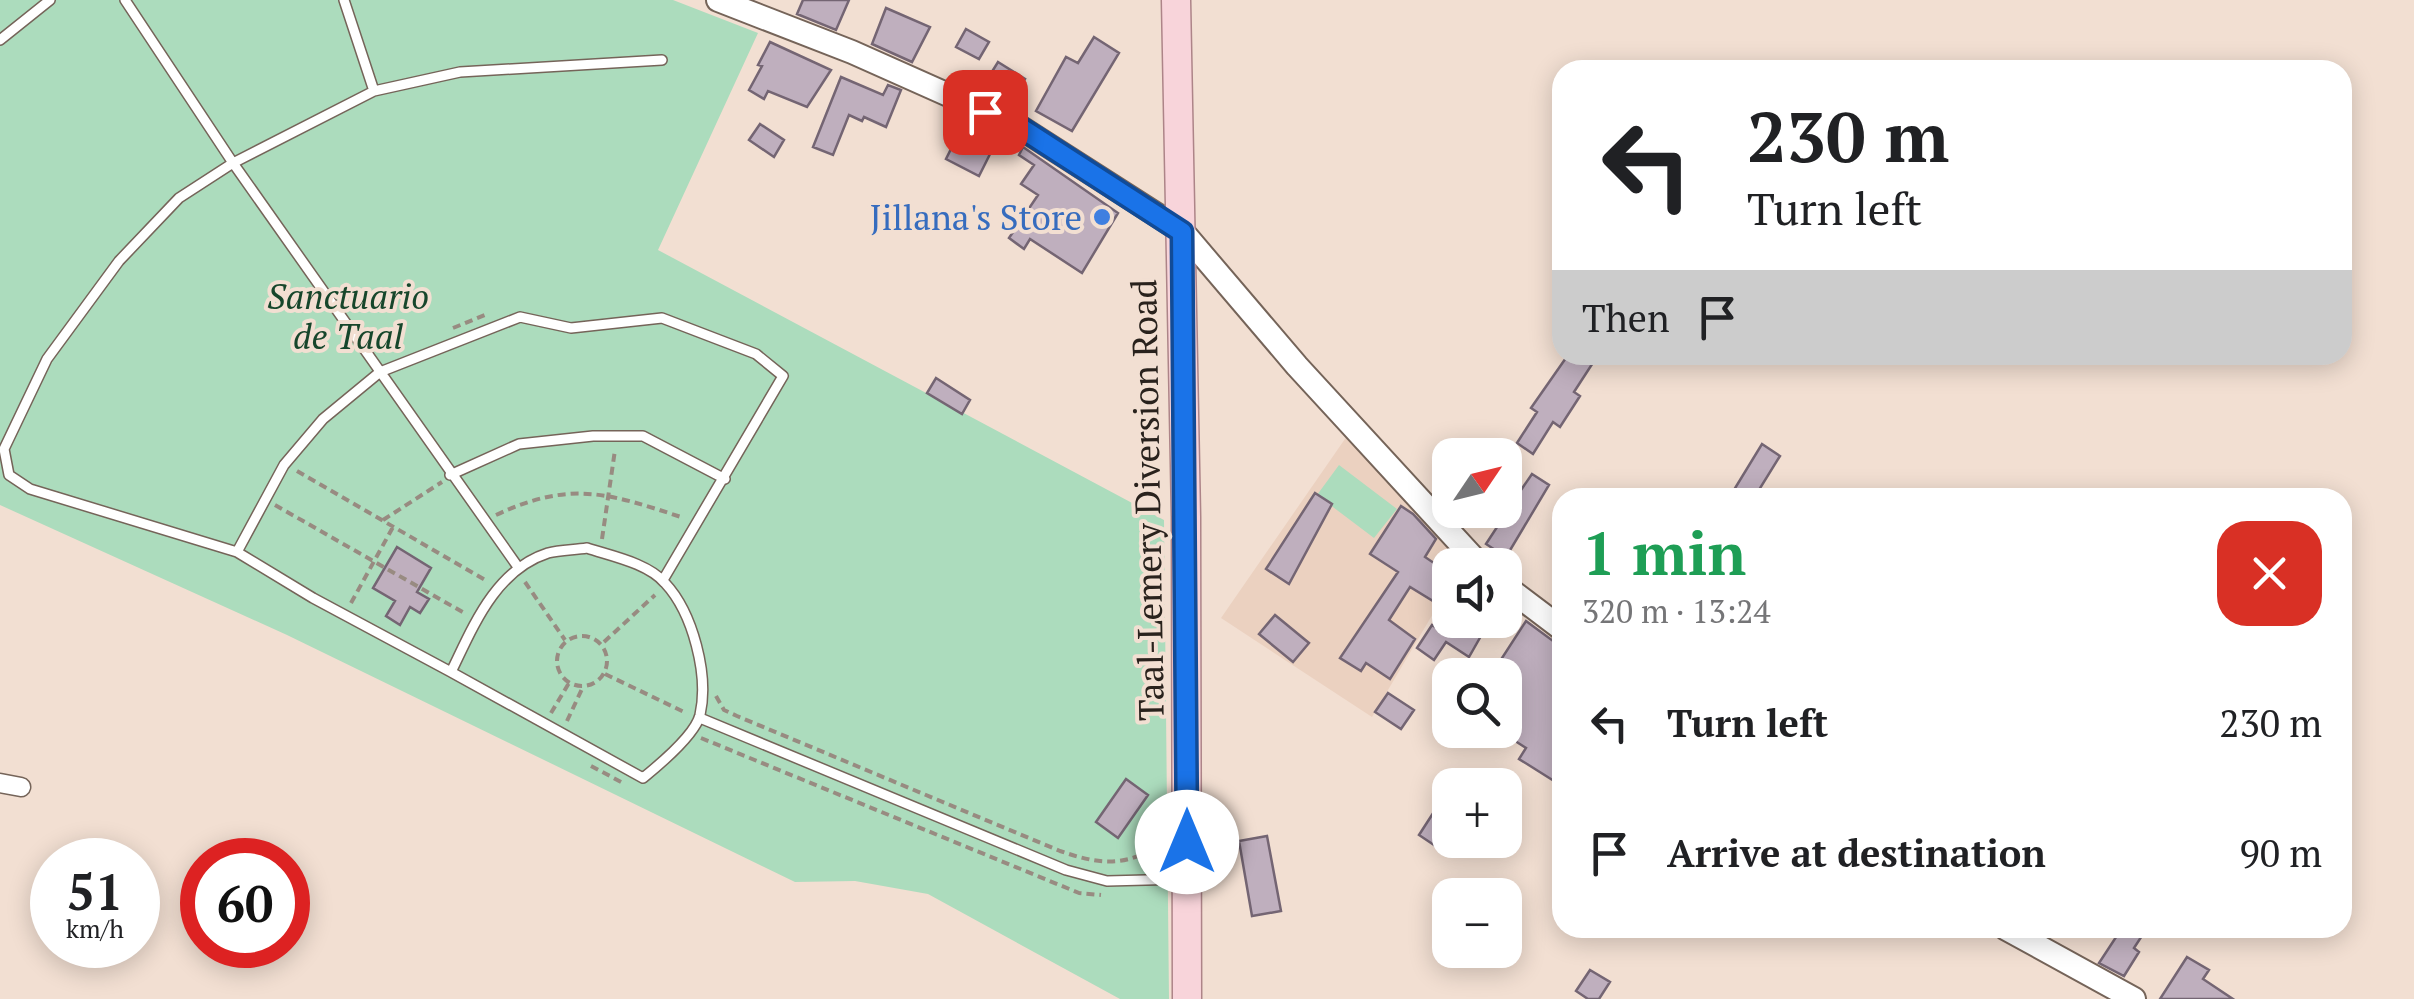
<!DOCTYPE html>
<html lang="en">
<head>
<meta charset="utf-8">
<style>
  body { margin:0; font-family:"PT Serif",serif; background:#f6f6f6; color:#202124; height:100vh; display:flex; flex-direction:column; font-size:38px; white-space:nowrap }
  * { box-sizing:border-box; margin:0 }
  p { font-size:32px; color:#757577 }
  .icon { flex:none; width:55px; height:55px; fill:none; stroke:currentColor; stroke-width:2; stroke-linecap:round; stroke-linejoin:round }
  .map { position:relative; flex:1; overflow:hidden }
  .panel { position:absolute; left:1552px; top:488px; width:800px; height:450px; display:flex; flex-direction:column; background:#fff; border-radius:30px; box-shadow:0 5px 25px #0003 }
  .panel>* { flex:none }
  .hud { position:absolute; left:1552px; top:60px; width:800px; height:305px; border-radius:30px; box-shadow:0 5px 25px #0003; background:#fff; color:#202124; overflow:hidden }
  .needle { width:65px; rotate:55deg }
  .fabs { position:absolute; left:1432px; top:438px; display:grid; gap:20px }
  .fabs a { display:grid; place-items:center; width:90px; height:90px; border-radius:20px; background:#fff; box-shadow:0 5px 25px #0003; font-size:50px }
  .speed { position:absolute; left:30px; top:838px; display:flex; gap:20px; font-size:50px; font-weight:700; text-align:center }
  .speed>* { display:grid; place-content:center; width:130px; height:130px; border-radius:50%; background:#fff; box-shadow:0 5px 25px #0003; line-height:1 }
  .speed small { font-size:25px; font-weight:400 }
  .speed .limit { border:15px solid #d22; background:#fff; color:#111 }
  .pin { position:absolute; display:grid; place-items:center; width:85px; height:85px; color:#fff; margin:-42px; border-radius:20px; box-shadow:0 5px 15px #0006 }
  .me { position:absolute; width:110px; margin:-55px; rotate:0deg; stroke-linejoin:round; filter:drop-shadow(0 0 8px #0008) }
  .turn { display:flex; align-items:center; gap:35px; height:210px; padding:0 30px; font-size:45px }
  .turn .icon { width:130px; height:130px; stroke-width:2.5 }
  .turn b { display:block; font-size:70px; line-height:85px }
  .then { display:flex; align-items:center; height:95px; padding:0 30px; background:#0003; gap:20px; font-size:38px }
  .round { display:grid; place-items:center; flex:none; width:105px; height:105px; border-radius:30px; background:#f6f6f6 }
  .head { display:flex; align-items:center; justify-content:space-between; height:170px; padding:0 30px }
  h1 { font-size:60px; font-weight:700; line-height:75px; color:#1e9e55 }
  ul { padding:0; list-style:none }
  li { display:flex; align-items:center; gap:30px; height:130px; padding:0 30px }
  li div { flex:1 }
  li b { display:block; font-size:38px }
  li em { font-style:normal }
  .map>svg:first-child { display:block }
  .built { fill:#ebd1c0 }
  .green { fill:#acdcbd }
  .building { fill:#bfafbe; stroke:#746573; stroke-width:2.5 }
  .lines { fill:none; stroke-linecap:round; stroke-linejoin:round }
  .service-casing { stroke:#756459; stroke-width:12 }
  .minor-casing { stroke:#756459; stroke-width:21 }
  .tertiary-casing { stroke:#756459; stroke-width:26 }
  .primary-casing { stroke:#ad8488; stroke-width:31 }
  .path { stroke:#988b81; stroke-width:4; stroke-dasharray:8 5; stroke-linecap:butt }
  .service { stroke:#fff; stroke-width:9 }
  .minor { stroke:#fff; stroke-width:18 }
  .tertiary { stroke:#fff; stroke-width:22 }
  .primary { stroke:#f8d4da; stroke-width:28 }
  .route-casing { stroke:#114b97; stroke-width:25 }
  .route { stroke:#1a73e8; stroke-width:18 }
  .shop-dot { fill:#3f7fe0; stroke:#f2dfd2; stroke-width:4 }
  .labels { text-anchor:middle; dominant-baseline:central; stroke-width:8; stroke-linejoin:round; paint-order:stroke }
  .shop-label { font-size:35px; fill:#366cbe; stroke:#f2dfd2; text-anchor:end }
  .park-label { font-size:35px; font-style:italic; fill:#16462b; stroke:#f2dfd2 }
  .street-label { font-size:35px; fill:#29221d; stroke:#f2dfd2 }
</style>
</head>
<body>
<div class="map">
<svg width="2414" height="999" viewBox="0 0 2414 999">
  <rect width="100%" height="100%" fill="#f2dfd2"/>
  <!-- built -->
  <path class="built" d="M1347 436 1464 562 1450 565V585L1372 717 1221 618Z"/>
  <!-- green -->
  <path class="green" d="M0 0H673L758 33 658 250 1164 520 1169 999H1120L928 894 855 881 795 882 287 635 0 505Z
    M1339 465 1397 509 1374 538 1317 495Z"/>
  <!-- building -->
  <path class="building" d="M803 0H849L836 30 797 14Z
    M886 8 930 27 912 62 872 44Z
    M966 29 989 42 979 59 956 47Z
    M1094 37 1119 53 1072 131 1036 111 1066 57 1078 63Z
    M770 42 831 70 807 107 768 91 764 99 749 90 762 66 758 65Z
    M998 62 1025 79 1009 106 980 91Z
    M841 77 883 95 888 85 901 90 886 127 864 117 862 121 849 115 833 155 813 147Z
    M760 124 784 140 774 157 749 140Z
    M960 131 993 148 979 176 946 159Z
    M1023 147 1118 213 1082 273 1030 239 1024 249 1009 238 1038 195 1021 184 1034 165 1019 155Z
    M1568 355H1598L1574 392 1580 396 1560 427 1553 422 1533 454 1517 443 1537 412 1531 408Z
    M936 378 970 400 962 414 927 393Z
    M1762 444 1780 456 1754 498H1729Z
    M1532 474 1549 485 1506 557 1486 544 1505 515V480L1521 490Z
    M1315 493 1332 504 1289 584 1266 569Z
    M1401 506 1413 514 1436 539 1425 557 1450 574 1433 601 1410 587 1389 620 1415 639 1390 679 1366 663 1361 671 1340 658 1398 572 1370 554Z
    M397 547 431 568 417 592 429 599 420 613 410 607 400 625 386 616 395 601 373 588Z
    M1275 615 1309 643 1293 662 1259 634Z
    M1459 620H1490L1469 657 1446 642 1434 660 1417 648 1432 625 1449 636Z
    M1526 621 1553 641 1562 644V786L1519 759 1526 748 1512 739 1520 727 1505 717V675H1491Z
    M1388 693 1414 710 1401 729 1375 712Z
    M1126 779 1148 795 1118 838 1096 822Z
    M1439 804 1450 811V833L1440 849 1419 835Z
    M1267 836 1281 911 1252 916 1239 841Z
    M2122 928H2147L2134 948 2139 952 2124 976 2099 963Z
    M2187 957 2209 970 2203 979 2233 999H2160Z
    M1590 970 1610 982 1599 999H1588L1576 991Z"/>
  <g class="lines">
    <!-- service casing -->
    <g class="service-casing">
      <path id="service" d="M125 0 233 163 518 567
        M344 0 374 91
        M0 40 50 0
        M450 475 519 444 593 436H643L725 479
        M587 548C611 556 648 563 665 583 693 613 709 675 700 715 695 735 659 765 643 778L451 672C473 627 495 570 548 553 560 550 574 550 587 548Z
        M237 552 30 489 9 475 4 449 47 359 119 261 179 198 233 163 374 91 460 72 662 60
        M451 672 313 598 237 552 284 465 323 419 380 372 520 317 571 328 662 318 756 354 783 376 663 580
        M700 718 1066 870 1107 881 1185 879"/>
    </g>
    <!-- minor casing -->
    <g class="minor-casing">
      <path id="minor" d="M0 783 21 787"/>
    </g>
    <!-- tertiary casing -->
    <g class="tertiary-casing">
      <path id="tertiary" d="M718 0 852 52 1018 126 1182 231 1297 366 1480 565
        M1505 586 1562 629
        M2005 928 2134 999"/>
    </g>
    <!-- primary casing -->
    <g class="primary-casing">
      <path id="primary" d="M1176 0 1186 517 1187 999"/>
    </g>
    <!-- path -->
    <path class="path" d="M453 328 485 315
      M297 471 487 581
      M275 505 466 614
      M496 515C571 480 608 493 684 518
      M383 520 442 482
      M602 539 615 450
      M525 582 565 640
      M351 603 393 527
      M557 661a25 25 0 1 1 50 0a25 25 0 1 1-50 0Z
      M604 642 655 595
      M605 674 684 712
      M716 696 724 710 737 716 1060 851C1095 863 1121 868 1154 848L1165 858
      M551 713 569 683
      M567 721 582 689
      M701 738 1079 893 1101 895
      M591 766 623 783"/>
    <!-- service -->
    <use href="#service" class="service"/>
    <!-- minor -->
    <use href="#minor" class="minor"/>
    <!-- tertiary -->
    <use href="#tertiary" class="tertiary"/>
    <!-- primary -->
    <use href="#primary" class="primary"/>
  </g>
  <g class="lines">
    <!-- route casing -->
    <g class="route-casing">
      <path id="route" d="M985 112 1018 126 1182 232 1187 842"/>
    </g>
    <!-- route -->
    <use href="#route" class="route"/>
  </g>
  <!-- markers -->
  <circle class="shop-dot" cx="1102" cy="217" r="10"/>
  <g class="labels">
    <!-- shop labels -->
    <g class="shop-label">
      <text x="1082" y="217">Jillana's Store</text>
    </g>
    <!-- park labels -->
    <g class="park-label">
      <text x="348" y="296">Sanctuario<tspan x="348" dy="40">de Taal</tspan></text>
    </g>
    <!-- street labels -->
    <g class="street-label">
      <text transform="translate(1147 500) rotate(-91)">Taal-Lemery Diversion Road</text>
    </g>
  </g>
</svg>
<div class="fabs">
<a><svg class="needle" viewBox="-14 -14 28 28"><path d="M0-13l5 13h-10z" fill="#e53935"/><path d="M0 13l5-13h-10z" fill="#757577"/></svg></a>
<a><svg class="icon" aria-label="sound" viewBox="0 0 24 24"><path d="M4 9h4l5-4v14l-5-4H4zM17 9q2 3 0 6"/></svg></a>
<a><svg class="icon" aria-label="search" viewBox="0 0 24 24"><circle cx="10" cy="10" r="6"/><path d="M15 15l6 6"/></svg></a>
<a>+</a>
<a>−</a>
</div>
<div class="speed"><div>51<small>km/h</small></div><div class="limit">60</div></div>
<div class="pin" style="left:985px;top:112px;background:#d93025"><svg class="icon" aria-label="arrive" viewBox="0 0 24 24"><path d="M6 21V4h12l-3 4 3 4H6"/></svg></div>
<svg class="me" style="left:1187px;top:842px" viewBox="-20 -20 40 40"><circle r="19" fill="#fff"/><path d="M0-13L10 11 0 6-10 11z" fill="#1a73e8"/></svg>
<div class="hud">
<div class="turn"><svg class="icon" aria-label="left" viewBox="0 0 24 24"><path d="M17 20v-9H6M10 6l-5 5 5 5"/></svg><div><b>230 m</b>Turn left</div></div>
<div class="then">Then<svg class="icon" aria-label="arrive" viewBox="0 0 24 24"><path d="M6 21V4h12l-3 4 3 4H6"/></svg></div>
</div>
<section class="panel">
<div class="head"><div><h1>1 min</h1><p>320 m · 13:24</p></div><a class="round" style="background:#d93025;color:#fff"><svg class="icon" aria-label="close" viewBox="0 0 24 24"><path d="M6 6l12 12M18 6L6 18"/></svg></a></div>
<ul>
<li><svg class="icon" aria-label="left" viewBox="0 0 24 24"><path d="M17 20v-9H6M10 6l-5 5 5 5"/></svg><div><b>Turn left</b></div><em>230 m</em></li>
<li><svg class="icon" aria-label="arrive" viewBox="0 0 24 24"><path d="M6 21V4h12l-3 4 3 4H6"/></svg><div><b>Arrive at destination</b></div><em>90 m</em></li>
</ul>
</section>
</div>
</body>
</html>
